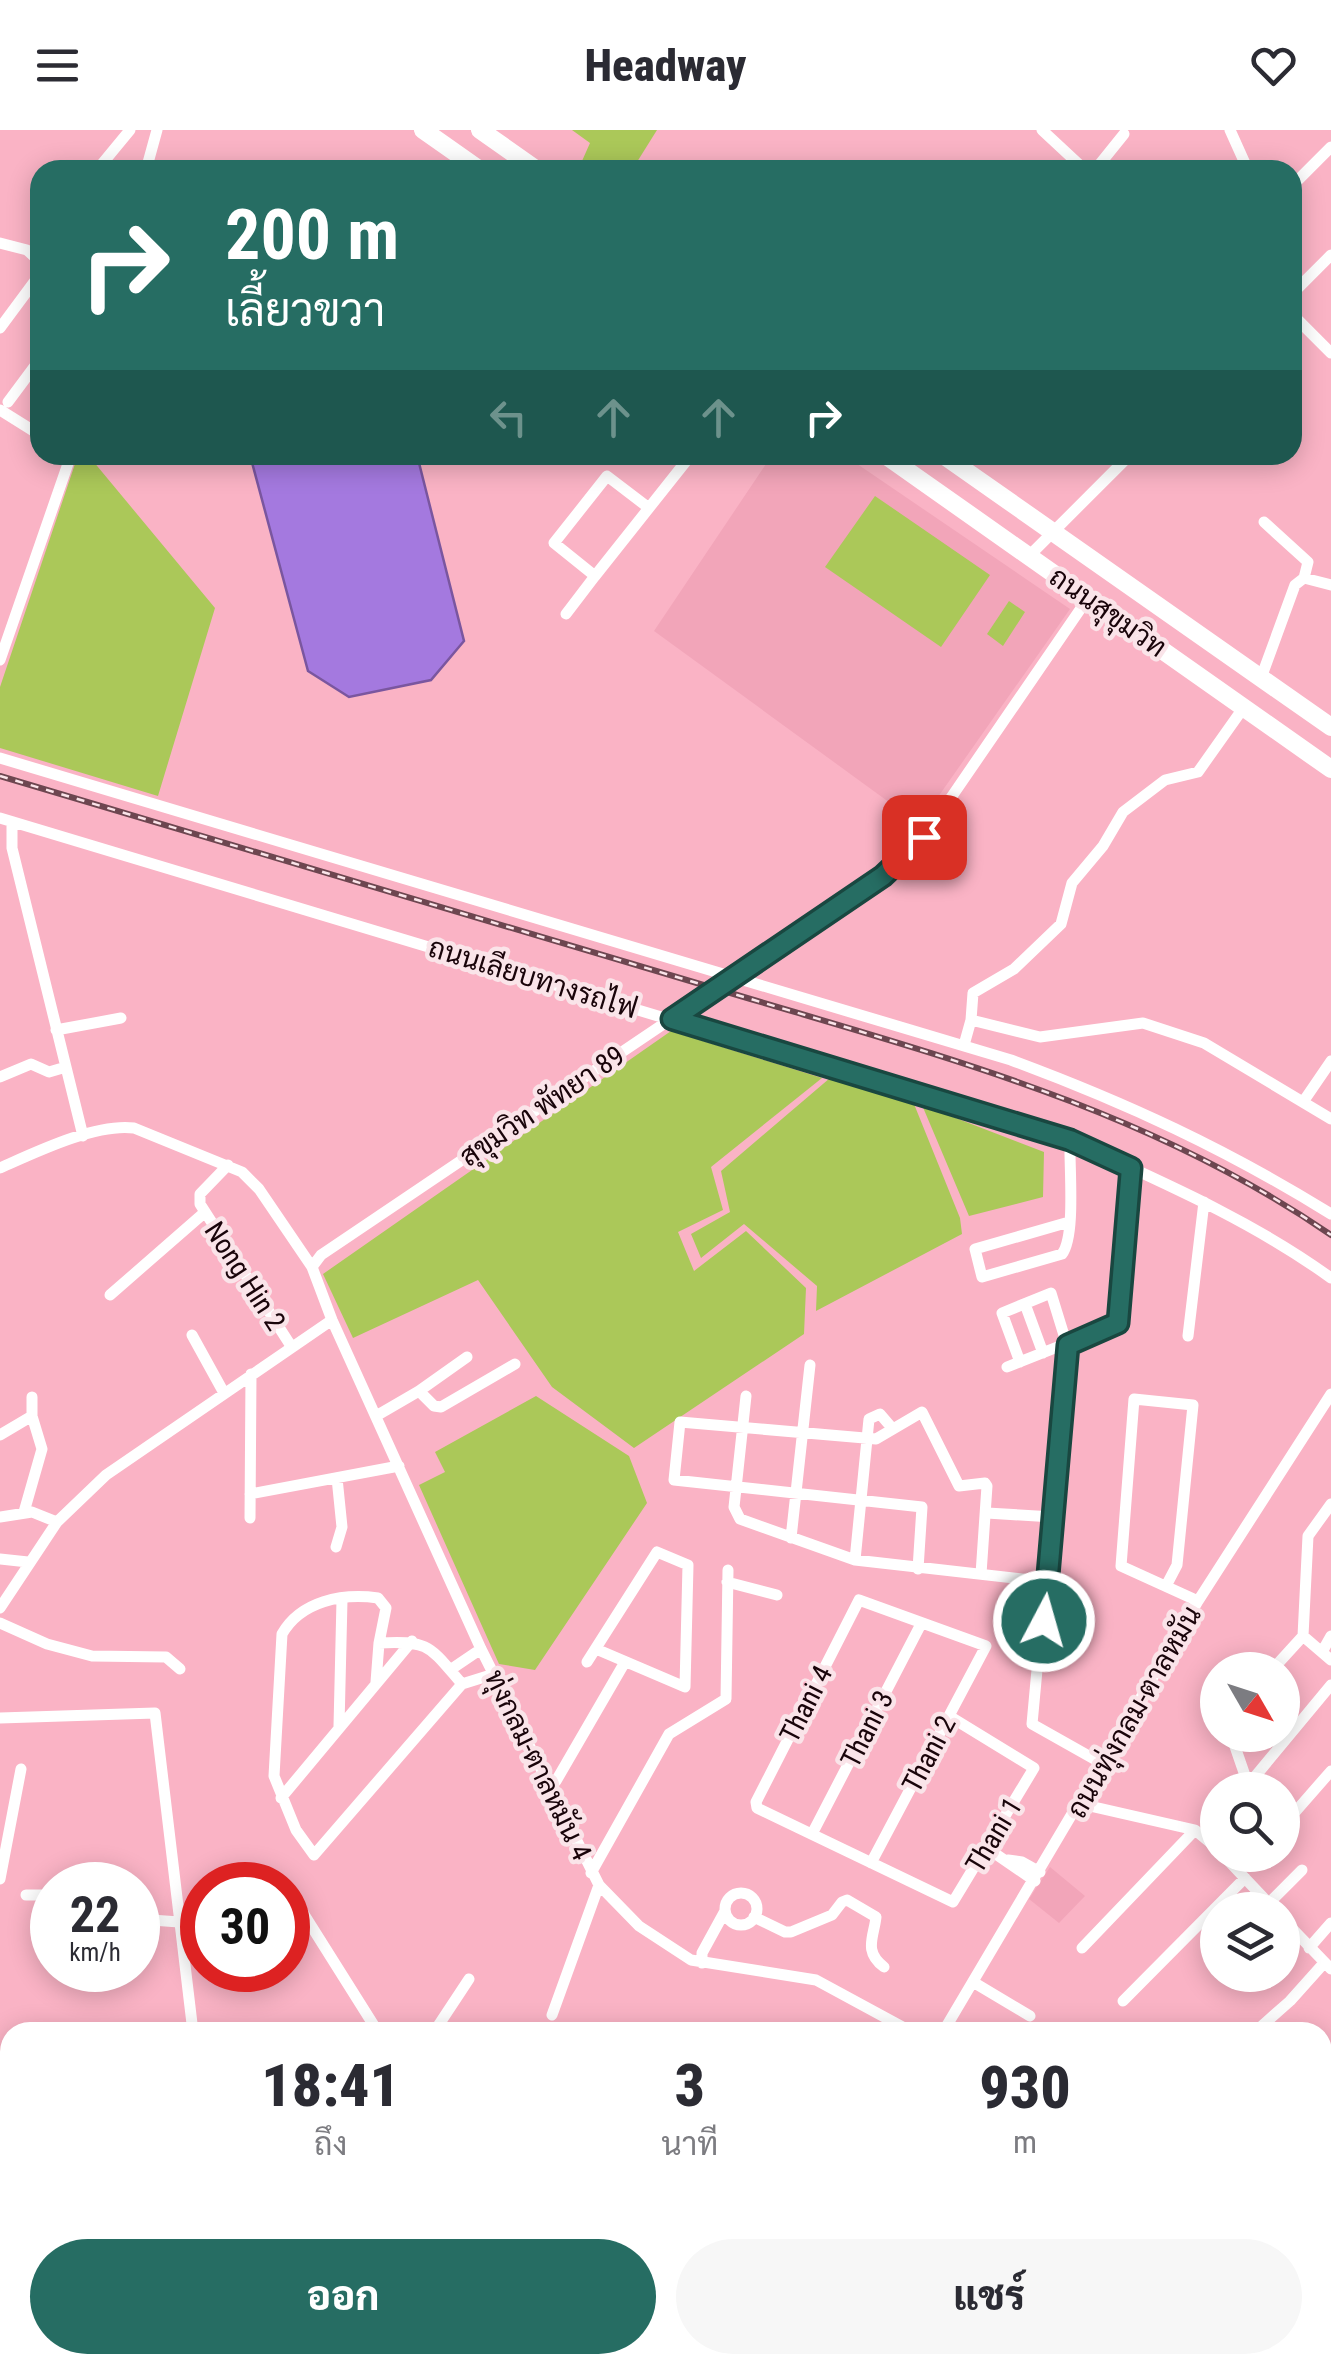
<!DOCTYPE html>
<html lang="th">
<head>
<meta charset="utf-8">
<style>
  body { margin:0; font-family:"Roboto Condensed",Sarabun,sans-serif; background:#f7f7f7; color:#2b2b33; height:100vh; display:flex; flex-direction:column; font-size:38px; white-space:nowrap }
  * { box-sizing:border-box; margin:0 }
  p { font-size:32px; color:#7c7c81 }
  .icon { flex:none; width:55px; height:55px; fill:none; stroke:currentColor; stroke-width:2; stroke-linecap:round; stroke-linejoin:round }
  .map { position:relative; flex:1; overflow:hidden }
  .panel { position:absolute; left:0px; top:1892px; width:1332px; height:352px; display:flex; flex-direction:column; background:#fff; border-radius:30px 30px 0 0; box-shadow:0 5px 25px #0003 }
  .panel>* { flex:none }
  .top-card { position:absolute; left:30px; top:30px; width:1272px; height:305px; border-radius:30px; box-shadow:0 5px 25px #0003; background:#266d63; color:#fff; overflow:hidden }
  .needle { width:65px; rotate:129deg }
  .controls { position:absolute; left:1200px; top:1522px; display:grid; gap:20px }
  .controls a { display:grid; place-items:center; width:100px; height:100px; border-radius:50%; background:#fff; box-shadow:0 5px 25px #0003; font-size:50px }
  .speed { position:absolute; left:30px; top:1732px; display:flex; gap:20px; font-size:50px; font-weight:700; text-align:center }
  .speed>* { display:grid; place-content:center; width:130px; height:130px; border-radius:50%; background:#fff; box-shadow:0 5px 25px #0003; line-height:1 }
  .speed small { font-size:25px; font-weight:400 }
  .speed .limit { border:15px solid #d22; background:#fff; color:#111 }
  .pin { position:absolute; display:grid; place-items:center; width:85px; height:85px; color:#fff; margin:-42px; border-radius:20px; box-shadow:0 5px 15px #0006 }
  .me { position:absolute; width:110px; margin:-55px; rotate:6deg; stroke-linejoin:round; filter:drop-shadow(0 0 8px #0008) }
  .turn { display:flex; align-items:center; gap:35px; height:210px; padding:0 30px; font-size:45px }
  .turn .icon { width:130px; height:130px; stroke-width:2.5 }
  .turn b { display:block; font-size:70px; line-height:85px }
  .lanes { display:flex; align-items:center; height:95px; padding:0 30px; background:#0003; justify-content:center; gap:50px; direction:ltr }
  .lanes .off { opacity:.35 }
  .eta { display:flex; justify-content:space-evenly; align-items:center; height:170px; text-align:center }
  .eta b { font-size:60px; font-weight:800; line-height:70px }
  .cta { display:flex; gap:20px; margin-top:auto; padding:20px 30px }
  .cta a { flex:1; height:115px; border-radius:60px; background:#266d63; color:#fff; font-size:40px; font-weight:800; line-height:115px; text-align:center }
  .cta a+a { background:#f7f7f7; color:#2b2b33 }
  header { display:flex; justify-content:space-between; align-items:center; height:130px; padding:0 30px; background:#fff; font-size:45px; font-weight:800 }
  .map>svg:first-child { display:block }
  .built { fill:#f2a5b9 }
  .green { fill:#abc859 }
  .water { fill:#a479df; stroke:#7a569f; stroke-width:2.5 }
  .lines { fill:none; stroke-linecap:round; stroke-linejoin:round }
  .minor { stroke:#fff; stroke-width:11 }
  .highway { stroke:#fff; stroke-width:18 }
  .rail-casing { stroke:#6d4650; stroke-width:6 }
  .rail { stroke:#fae4e9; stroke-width:2.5; stroke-dasharray:8; stroke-linecap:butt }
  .route-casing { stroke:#194740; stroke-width:25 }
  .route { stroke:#266d63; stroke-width:18 }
  .labels { text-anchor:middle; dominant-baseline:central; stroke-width:9; stroke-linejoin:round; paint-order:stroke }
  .street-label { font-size:28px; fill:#19040a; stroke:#fae4e9 }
</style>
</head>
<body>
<header><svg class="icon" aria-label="menu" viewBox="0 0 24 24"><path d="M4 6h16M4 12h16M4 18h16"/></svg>Headway<svg class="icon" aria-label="heart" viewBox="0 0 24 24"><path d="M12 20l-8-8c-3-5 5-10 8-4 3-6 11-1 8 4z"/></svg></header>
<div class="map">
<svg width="1331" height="2243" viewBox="0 0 1331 2243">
  <rect width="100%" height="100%" fill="#fab3c5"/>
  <!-- built -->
  <path class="built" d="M772 325H844L1070 479 919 694 654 501Z
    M1050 1737 1085 1766 1059 1793 1029 1769Z"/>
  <!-- green -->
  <path class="green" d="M572 0H657L632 40H578L590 13Z
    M78 325H88L215 478 158 666 0 618V557Z
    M875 366 990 445 941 517 825 437Z
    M1009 471 1025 482 1003 516 987 504Z
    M671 901 822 948 711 1037 723 1080 678 1102 694 1141 746 1101 806 1158 804 1204 634 1318 552 1257 478 1150 353 1208 323 1144Z
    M830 948 914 974 960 1088 962 1104 816 1181 817 1156 744 1094 701 1128 691 1104 730 1082 721 1041Z
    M922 975 1044 1022 1043 1067 969 1086Z
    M536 1266 629 1326 647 1373 535 1540 499 1534 419 1355 445 1342 435 1322Z"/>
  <!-- water -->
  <path class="water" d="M250 325H417L464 511 431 550 349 567 308 541Z"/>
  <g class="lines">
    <!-- minor -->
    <path class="minor" d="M1042 0 1085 40
      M1230 0 1248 40
      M97 40 130 0
      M146 40 157 0
      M1003 40 1005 38
      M1095 40 1124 4
      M1292 56 1331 17
      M0 113 27 120 40 132
      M1292 164 1331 125
      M1292 184 1331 223
      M0 198 40 144
      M8 272 40 229
      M0 280 40 305
      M649 378 607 346 554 413 595 446 691 325
      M1264 392 1308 432 1304 448
      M1029 426 1130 325
      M566 484 595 446
      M0 530 71 325
      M1261 548 1295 455 1304 448 1331 455
      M0 628 1011 930C1127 973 1226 1019 1331 1084
      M0 688 1070 1010C1160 1051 1251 1090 1331 1148
      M12 692V718L83 1006
      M971 890 973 863 1014 839 1061 794 1072 753 1103 716 1123 682 1165 650 1198 642 1244 577
      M56 900 121 888
      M964 915 971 890 1040 907 1143 893 1204 913 1331 989
      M0 947 31 934 49 942 66 937
      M1303 972 1331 931
      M228 1035 200 1064V1074L291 1216
      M0 1038C36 1022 96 993 134 998L242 1042 259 1059 312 1137
      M1069 1092 975 1119 982 1147 1062 1124C1076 1106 1069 1036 1070 1010
      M110 1165 204 1083
      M1025 1174 1043 1223
      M192 1205 224 1263
      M1188 1206 1204 1072
      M1020 1232 1002 1183 1051 1163 1067 1215 1032 1594 1103 1634
      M1007 1237 1118 1193 1131 1038
      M419 1261 467 1227
      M746 1266 734 1377 740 1389 855 1430 1048 1452
      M376 1286 419 1261 434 1276 441 1277 515 1234
      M0 1305 32 1286
      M250 1364 399 1336
      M24 1382 42 1319 32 1286V1267
      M987 1383 1053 1387
      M0 1387 32 1382 57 1392
      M250 1388 251 1244
      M791 1408 810 1235
      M336 1417 342 1397 337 1348
      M0 1429 28 1432
      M855 1430 869 1289 880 1284 892 1298
      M918 1439 922 1377 674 1350 680 1292 876 1309 922 1282 959 1356 985 1353 987 1356 981 1444
      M727 1452 777 1465
      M1166 1456 1177 1435 1193 1275 1134 1269 1121 1436 1198 1471
      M0 1478 57 1392 106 1345 332 1190
      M0 1493 47 1514 92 1526 166 1527 180 1539
      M1303 1506 1331 1530
      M379 1513C430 1510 430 1517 462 1554
      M1322 1522 1331 1506
      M587 1532 657 1422 688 1435 685 1557 596 1519
      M450 1540 481 1519
      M1272 1540 1303 1506 1308 1406 1331 1374
      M376 1552 379 1513 386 1478 378 1468C342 1463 301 1471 282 1504L274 1646 296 1700 314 1725 462 1554 494 1544
      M0 1588 155 1583 193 1902
      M339 1596 342 1470
      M1231 1605 1249 1657
      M1248 1655 1331 1555
      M548 1656 556 1651 625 1532
      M281 1668 412 1511
      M1081 1674 1195 1700 1218 1719
      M1282 1697 1331 1641
      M812 1704 921 1494
      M987 1718 1035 1751
      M1223 1725 1275 1780
      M1008 1730 1022 1732 1040 1742
      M871 1733 986 1516 859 1470 756 1672 757 1678 953 1772 1034 1638 949 1586
      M591 1743 669 1604 726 1569 728 1440
      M0 1749 21 1639
      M288 1759 378 1902
      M725 1779a16 16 0 1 1 32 0a16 16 0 1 1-32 0Z
      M26 1765H52
      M1269 1773 1302 1740
      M754 1787 785 1802H791L832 1785 842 1772 847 1770 876 1787C874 1807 863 1821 884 1837
      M1282 1788 1331 1839
      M138 1789 179 1792
      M1082 1818 1195 1700
      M1309 1818 1331 1793
      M702 1833V1823L725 1781
      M973 1852 1030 1886
      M1123 1871 1245 1748
      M552 1885 599 1755
      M434 1902 469 1849
      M912 1902 816 1850 691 1830 639 1796 599 1755 481 1519 332 1190 312 1137 321 1125 883 746 924 707 1088 468
      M943 1902 1198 1471 1331 1264
      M1255 1902 1290 1871 1324 1833
      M1322 2030 1331 2037
      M1322 2078 1331 2084
      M1331 2139 1327 2143 1331 2197
      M234 2235 235 2243
      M891 2235 977 2243
      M1087 2235 1092 2243
      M505 2243 508 2235
      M589 2243 591 2235
      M643 2243 646 2235
      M699 2243 701 2235
      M753 2243 756 2235
      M787 2243 791 2235
      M1166 2243 1175 2235"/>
    <!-- highway -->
    <path class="highway" d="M423 0 480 40
      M480 0 537 40
      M885 325 1331 639
      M943 325 1331 597"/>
    <!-- rail casing -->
    <g class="rail-casing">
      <path id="rail" d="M0 646C239 717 478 788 717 859 930 923 1144 976 1331 1105"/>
    </g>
    <!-- rail -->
    <use href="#rail" class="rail"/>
  </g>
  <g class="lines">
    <!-- route casing -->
    <g class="route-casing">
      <path id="route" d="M924 707 883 746 672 889 1070 1010 1131 1038 1118 1193 1068 1215 1044 1491"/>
    </g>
    <!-- route -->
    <use href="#route" class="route"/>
  </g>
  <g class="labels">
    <!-- street labels -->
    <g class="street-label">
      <text transform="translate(1108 482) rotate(35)">ถนนสุขุมวิท</text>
      <text transform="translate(533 848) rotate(17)">ถนนเลียบทางรถไฟ</text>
      <text transform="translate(542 976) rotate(-34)">สุขุมวิท พัทยา 89</text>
      <text transform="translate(245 1146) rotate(57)">Nong Hin 2</text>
      <text transform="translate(806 1574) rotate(-63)">Thani 4</text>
      <text transform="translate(1134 1582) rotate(-60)">ถนนทุ่งกลม-ตาลหมัน</text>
      <text transform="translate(867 1599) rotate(-63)">Thani 3</text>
      <text transform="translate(929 1624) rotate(-62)">Thani 2</text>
      <text transform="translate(538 1635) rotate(64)">ทุ่งกลม-ตาลหมัน 4</text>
      <text transform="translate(994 1705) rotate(-59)">Thani 1</text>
    </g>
  </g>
</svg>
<div class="controls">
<a><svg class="needle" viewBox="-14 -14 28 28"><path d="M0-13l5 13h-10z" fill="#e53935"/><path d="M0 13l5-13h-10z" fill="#7c7c81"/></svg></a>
<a><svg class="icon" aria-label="search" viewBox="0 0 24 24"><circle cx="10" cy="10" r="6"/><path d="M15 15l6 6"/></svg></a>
<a><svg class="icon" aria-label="layers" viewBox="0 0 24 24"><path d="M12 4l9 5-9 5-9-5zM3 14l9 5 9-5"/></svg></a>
</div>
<div class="speed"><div>22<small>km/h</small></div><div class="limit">30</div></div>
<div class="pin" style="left:924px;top:707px;background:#d93025"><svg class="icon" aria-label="arrive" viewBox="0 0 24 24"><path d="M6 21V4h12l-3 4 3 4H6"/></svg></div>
<svg class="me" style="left:1044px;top:1491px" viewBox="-20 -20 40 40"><circle r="17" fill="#266d63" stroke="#fff" stroke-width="3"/><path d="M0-11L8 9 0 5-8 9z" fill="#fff"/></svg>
<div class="top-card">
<div class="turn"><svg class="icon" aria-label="right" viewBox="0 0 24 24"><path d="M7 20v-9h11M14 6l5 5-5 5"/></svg><div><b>200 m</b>เลี้ยวขวา</div></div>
<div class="lanes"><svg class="icon off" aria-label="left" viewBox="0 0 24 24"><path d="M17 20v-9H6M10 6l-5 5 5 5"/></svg><svg class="icon off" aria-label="ahead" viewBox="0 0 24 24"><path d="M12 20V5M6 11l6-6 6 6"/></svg><svg class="icon off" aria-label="ahead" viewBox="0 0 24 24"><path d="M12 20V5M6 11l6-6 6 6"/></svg><svg class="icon" aria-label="right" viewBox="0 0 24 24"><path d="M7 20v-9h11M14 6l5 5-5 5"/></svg></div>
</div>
<section class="panel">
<div class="eta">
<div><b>18:41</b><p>ถึง</p></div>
<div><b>3</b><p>นาที</p></div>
<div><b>930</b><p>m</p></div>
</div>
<div class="cta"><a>ออก</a><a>แชร์</a></div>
</section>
</div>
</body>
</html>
